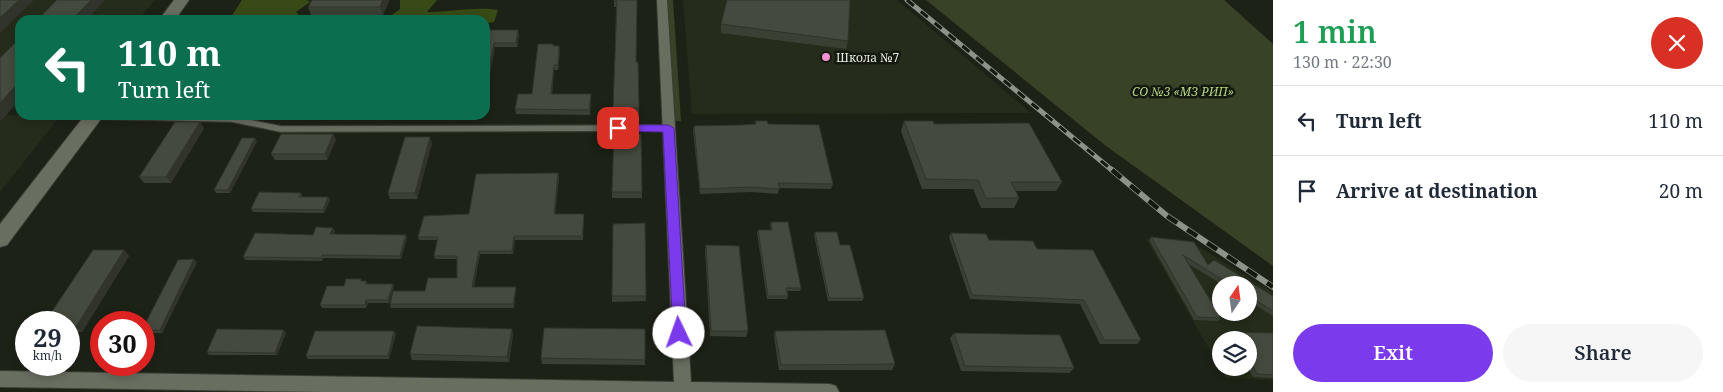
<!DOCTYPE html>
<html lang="en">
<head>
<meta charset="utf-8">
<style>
  body { margin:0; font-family:"Noto Serif",serif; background:#f6f6f7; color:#1f2937; height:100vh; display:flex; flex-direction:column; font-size:19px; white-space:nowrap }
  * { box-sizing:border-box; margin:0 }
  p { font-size:16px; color:#747a83 }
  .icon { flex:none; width:28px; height:28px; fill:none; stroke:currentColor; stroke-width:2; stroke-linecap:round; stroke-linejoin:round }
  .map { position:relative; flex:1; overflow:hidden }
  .panel { display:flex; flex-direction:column; background:#fff; width:450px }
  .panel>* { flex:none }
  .banner { position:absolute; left:15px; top:15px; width:475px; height:105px; border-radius:15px; box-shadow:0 2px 8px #0003; background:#0b6e4f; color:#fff; overflow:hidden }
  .needle { width:32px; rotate:13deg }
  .controls { position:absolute; left:1212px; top:276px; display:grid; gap:10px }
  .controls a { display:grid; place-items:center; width:45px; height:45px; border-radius:50%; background:#fff; box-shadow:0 2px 8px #0003; font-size:25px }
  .speed { position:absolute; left:15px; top:311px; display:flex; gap:10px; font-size:25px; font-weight:700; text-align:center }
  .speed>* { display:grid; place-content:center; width:65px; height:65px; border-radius:50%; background:#fff; box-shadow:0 2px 8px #0003; line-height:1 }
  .speed small { font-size:12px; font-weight:400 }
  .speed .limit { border:8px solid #d22; background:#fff; color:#111 }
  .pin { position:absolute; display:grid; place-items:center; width:42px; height:42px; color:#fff; margin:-21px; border-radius:10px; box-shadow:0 2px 8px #0006 }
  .me { position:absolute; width:55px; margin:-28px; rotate:357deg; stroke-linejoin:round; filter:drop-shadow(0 0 4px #0008) }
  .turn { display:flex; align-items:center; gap:18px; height:105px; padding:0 20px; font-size:22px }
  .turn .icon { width:65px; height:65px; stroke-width:2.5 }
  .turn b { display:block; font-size:35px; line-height:42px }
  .round { display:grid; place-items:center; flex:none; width:52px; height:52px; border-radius:26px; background:#f6f6f7 }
  .headline { display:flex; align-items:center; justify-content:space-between; height:85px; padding:0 20px }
  h1 { font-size:30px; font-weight:600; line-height:38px; color:#1e9e55 }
  .button { display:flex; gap:10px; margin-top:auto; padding:10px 20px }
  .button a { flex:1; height:58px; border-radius:30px; background:#7c3aed; color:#fff; font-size:20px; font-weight:600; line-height:58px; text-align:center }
  .button a+a { background:#f6f6f7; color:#1f2937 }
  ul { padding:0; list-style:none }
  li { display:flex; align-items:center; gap:15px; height:70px; padding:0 20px; border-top:1px solid #e0e1e3 }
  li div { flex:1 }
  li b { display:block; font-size:19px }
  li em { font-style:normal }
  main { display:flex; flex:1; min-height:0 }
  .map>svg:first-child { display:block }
  .built { fill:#252c1b; fill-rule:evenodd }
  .green { fill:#374226 }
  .forest { fill:#384b16 }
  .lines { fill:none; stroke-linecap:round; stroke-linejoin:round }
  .lane-casing { stroke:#393c34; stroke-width:8 }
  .street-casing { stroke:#393c34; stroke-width:2 }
  .secondary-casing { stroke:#393c34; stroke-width:2 }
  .lane { stroke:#686e60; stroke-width:5.5 }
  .street { fill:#686e60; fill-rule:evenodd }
  .secondary { fill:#686e60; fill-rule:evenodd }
  .rail-far1-casing { stroke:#8e9389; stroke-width:5 }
  .rail-casing { stroke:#8e9389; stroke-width:6 }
  .rail-far1 { stroke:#14190e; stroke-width:3; stroke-dasharray:9; stroke-linecap:butt }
  .rail { stroke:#14190e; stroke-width:4.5; stroke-dasharray:12; stroke-linecap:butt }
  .wall { fill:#3a4034 }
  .shaded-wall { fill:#30342b }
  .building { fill:#444a3d; stroke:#30342b }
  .route { fill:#7c3aed; stroke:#51269a }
  .poi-dot { fill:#f591d2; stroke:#14190e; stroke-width:2 }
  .labels { text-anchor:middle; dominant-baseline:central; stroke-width:5; stroke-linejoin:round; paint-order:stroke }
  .poi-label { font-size:12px; fill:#e8ece4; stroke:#14190e; text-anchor:start }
  .park-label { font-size:12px; font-style:italic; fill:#b3d383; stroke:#14190e }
</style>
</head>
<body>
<main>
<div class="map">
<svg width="1273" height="392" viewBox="0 0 1273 392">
  <rect width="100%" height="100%" fill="#1d2217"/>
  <!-- built -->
  <path class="built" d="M0 0H155L138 20H20V88L0 89Z
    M683 0H897L1031 113 692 114Z
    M6 115H61L0 192V122Z
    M1146 239 1194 244 1273 292V380L1226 378ZM1221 285H1249V312H1221ZM1221 340H1249V368H1221Z"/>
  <!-- green -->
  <path class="green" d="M665 0H673L681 121H672Z
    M926 0H1224L1273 44V266L1106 146Z"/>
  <!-- forest -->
  <path class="forest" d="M242 0H307L310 2 296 12 304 20H229Z
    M400 0H437L427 12C451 12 475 6 498 10L494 22 485 24V20H374L388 18 400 9Z"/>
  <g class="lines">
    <!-- lane casing -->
    <g class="lane-casing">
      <path id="lane" d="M94 116 232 119 281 129 668 128"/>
    </g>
    <!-- street casing -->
    <g class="street-casing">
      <path id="street" d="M657 0H667L691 382 830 384 836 386 839 392H326L0 387V371L674 382Z"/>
    </g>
    <!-- secondary casing -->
    <g class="secondary-casing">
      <path id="secondary" d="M174 0H189L175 20H159Z
        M85 115H104L7 245 0 247V224Z"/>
    </g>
    <!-- lane -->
    <use href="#lane" class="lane"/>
    <!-- street -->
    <use href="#street" class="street"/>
    <!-- secondary -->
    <use href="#secondary" class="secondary"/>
    <!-- rail-far1 casing -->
    <g class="rail-far1-casing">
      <path id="rail-far1" d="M907 0 1113 171"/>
    </g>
    <!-- rail casing -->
    <g class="rail-casing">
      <path id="rail" d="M1112 170 1167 216 1273 287"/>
    </g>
    <!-- rail-far1 -->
    <use href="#rail-far1" class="rail-far1"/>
    <!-- rail -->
    <use href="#rail" class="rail"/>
  </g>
  <!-- wall -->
  <path class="wall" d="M614 0H637L636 62H638L639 114H614L616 7H614Z
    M389 1 383 15H311L308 7Z
    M721 24 848 41 846 49 721 33Z
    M485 30 519 34 517 47H495L485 101Z
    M553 44V46H559L560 51 558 70H554L552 94 591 99 590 115 516 114 515 109 532 94Z
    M257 115H350L258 116Z
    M438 115H482V116Z
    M755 121 768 124 833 184 831 189 779 188 778 194 751 192 700 194 693 131 694 126 742 125 755 124Z
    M904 121 1062 182 1056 191H1016L1019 198 1014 208H981L973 189H922L901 131Z
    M200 122 204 128 171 183H144L139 177Z
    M333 134 336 140 327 160H275L271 154Z
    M641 134 642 198H612V192Z
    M257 141 230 193H216L214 190Z
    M432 143 417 199H390L388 193Z
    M559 177 555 214H584L583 240H515L513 254H480L474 287 516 290 514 308H391L390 304 425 291 457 278V259H435L434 256 437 240H419L418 237 469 214Z
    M301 193 302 196V197H328L330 200 324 213 253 212 251 209Z
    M771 222 801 288 800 291H787L788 296 787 299H767L757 233 758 230H771L770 225Z
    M645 223 646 301 612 302V296Z
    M335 231 333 234 407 238 401 259 323 258 322 261 245 260 243 257 313 235Z
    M815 232 840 245 864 298 862 301H828L814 235Z
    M951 233 1037 249 1141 340 1137 344H1100L1080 304 970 299 949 237Z
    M1151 237 1208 265 1273 296V316L1249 301V285H1223L1187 263 1221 318 1218 321 1194 320 1149 240Z
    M706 245 748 331 746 337 710 336 705 251Z
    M124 250 129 256 82 332H69V322Z
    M197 262 162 333H145L144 332V326Z
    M361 279 362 281H366L368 284H393L394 287 389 303H368L366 308H322L320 305 344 286Z
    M645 329V365L542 364 541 358Z
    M394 331 396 334 389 359H308L306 356Z
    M775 331 895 364 892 370H779L774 336Z
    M1234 332 1273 333V378L1253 377 1248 368 1249 340H1233L1230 335Z
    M286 333 277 355H209L207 352Z
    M954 333 1074 368 1069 373 961 371 950 338Z
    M513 334 509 362 412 360 410 354Z"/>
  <!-- shaded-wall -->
  <path class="shaded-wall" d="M19 0H34L0 33V18Z
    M91 0H105L87 20H72Z
    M383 0H389V1L383 15 380 7Z
    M518 30 519 34 517 47 516 43Z
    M494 43 495 47 485 101V92Z
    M559 46 560 51 558 70V65Z
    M554 65V70L552 99 551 94Z
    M20 81V100L0 122V103Z
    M200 122 204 128 171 183 166 177Z
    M333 134 336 140 327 160 325 154Z
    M430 137 432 143 417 199 415 193Z
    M255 138 257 141 230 193 228 190Z
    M558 173 559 177 555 217 554 214Z
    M328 197 330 200 324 213 323 210Z
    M333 228 335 231 332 237 330 234Z
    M406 235 407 238 401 259 400 256Z
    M514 236 515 240 513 254 512 251Z
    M124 250 129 256 82 332 76 327Z
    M479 251 480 254 473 290 472 287Z
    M194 259 197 262 162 333 160 330Z
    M393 284 394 287 389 303 388 300Z
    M516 287V290L514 308 513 304Z
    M366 300 368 303 366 308 365 305Z
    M512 329 513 334 509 362 507 357Z
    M284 330 286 333 277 355 275 353Z
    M394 331 396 334 389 359 388 356Z"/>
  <!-- building -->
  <path class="building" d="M0 0H19L0 18Z
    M57 0H91L72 20H37Z
    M312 0H383L380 7H308Z
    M614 0H637L636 62H638L639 108H613L617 1H614Z
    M727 0H850L848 41 721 24Z
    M485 30H518L516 43H494L485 92Z
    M20 38V78L19 79H20V81L0 103V58Z
    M538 44H553V46H559L558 65H554L551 94H591L589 110 515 109 518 94H532Z
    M755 121H767L768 124 819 125 833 184 778 183 780 189 752 187 700 189 694 126 742 125 756 124Z
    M904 121H933L934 124 1029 123 1062 182H1011L1019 198H986L978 180 926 179Z
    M175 122H200L166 177H139Z
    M281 134H333L325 154H271Z
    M614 134H641L642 192H612Z
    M405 137H430L415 193H388Z
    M242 138H255L228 190H214Z
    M558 173 554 214H584L582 236H514L512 251H479L472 287H516L513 304H390L393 291H425L428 278H457V256H434L438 237H418L424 216 469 214 476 174Z
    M259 192 301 193 299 197H328L323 210 251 209Z
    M771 222H788L801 288H786L788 296H768L758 230H772Z
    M645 223 646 296H612L613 224Z
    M316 227 333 228 330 234 406 235 400 256 322 255 321 258 243 257 255 233 313 235Z
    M815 232H837L840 245H850L864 298H829Z
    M951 233 986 234 989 240 1033 241 1037 249 1093 250 1141 340H1104L1084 300 972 295Z
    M1151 237 1194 242 1208 265 1214 260 1273 296V311L1249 296V285H1231L1183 255 1221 318 1197 317Z
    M706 245 739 246 748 331H711Z
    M93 250H124L76 327H69V322H45Z
    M194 259 160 330H144V326L178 260Z
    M346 279H361L360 281H366L365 284H393L388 300H366L365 305H320L327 286H344Z
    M417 326 512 329 507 357 410 354Z
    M544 328 645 329V360L541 358Z
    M217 329 284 330 275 353 207 352Z
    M885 330 895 364 781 365 775 331Z
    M315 331H394L388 356H306Z
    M1234 332 1273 333V375L1257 374 1249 359V340H1238Z
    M954 333 1060 335 1074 368 965 366Z"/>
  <!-- route -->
  <path class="route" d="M618 125H668L674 128 686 333 684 337H675L673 333 663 132 614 131 613 128Z"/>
  <!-- markers -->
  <circle class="poi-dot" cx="826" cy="57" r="5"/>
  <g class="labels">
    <!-- poi labels -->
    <g class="poi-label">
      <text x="836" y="57">Школа №7</text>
    </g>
    <!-- park labels -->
    <g class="park-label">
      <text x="1183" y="91">СО №3 «МЗ РИП»</text>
    </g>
  </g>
</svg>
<div class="controls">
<a><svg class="needle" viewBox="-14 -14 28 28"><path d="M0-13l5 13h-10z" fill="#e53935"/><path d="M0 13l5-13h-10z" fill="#747a83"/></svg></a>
<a><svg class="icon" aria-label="layers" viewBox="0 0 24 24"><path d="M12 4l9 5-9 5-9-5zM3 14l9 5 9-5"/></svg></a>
</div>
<div class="speed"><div>29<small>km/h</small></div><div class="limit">30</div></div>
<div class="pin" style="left:618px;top:128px;background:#d93025"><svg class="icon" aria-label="arrive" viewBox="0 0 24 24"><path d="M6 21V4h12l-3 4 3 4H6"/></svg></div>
<svg class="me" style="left:679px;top:333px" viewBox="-20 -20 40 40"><circle r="19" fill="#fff"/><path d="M0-13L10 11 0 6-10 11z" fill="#7c3aed"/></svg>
<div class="banner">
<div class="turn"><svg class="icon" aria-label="left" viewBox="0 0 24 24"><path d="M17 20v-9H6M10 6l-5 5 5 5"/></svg><div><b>110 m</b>Turn left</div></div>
</div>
</div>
<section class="panel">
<div class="headline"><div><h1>1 min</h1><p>130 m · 22:30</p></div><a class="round" style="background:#d93025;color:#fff"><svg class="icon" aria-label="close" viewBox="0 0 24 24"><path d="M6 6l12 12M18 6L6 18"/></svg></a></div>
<ul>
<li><svg class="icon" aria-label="left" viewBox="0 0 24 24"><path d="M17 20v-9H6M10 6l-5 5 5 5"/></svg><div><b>Turn left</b></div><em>110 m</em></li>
<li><svg class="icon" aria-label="arrive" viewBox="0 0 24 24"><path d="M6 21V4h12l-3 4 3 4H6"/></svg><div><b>Arrive at destination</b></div><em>20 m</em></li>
</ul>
<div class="button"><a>Exit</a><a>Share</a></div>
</section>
</main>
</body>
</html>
